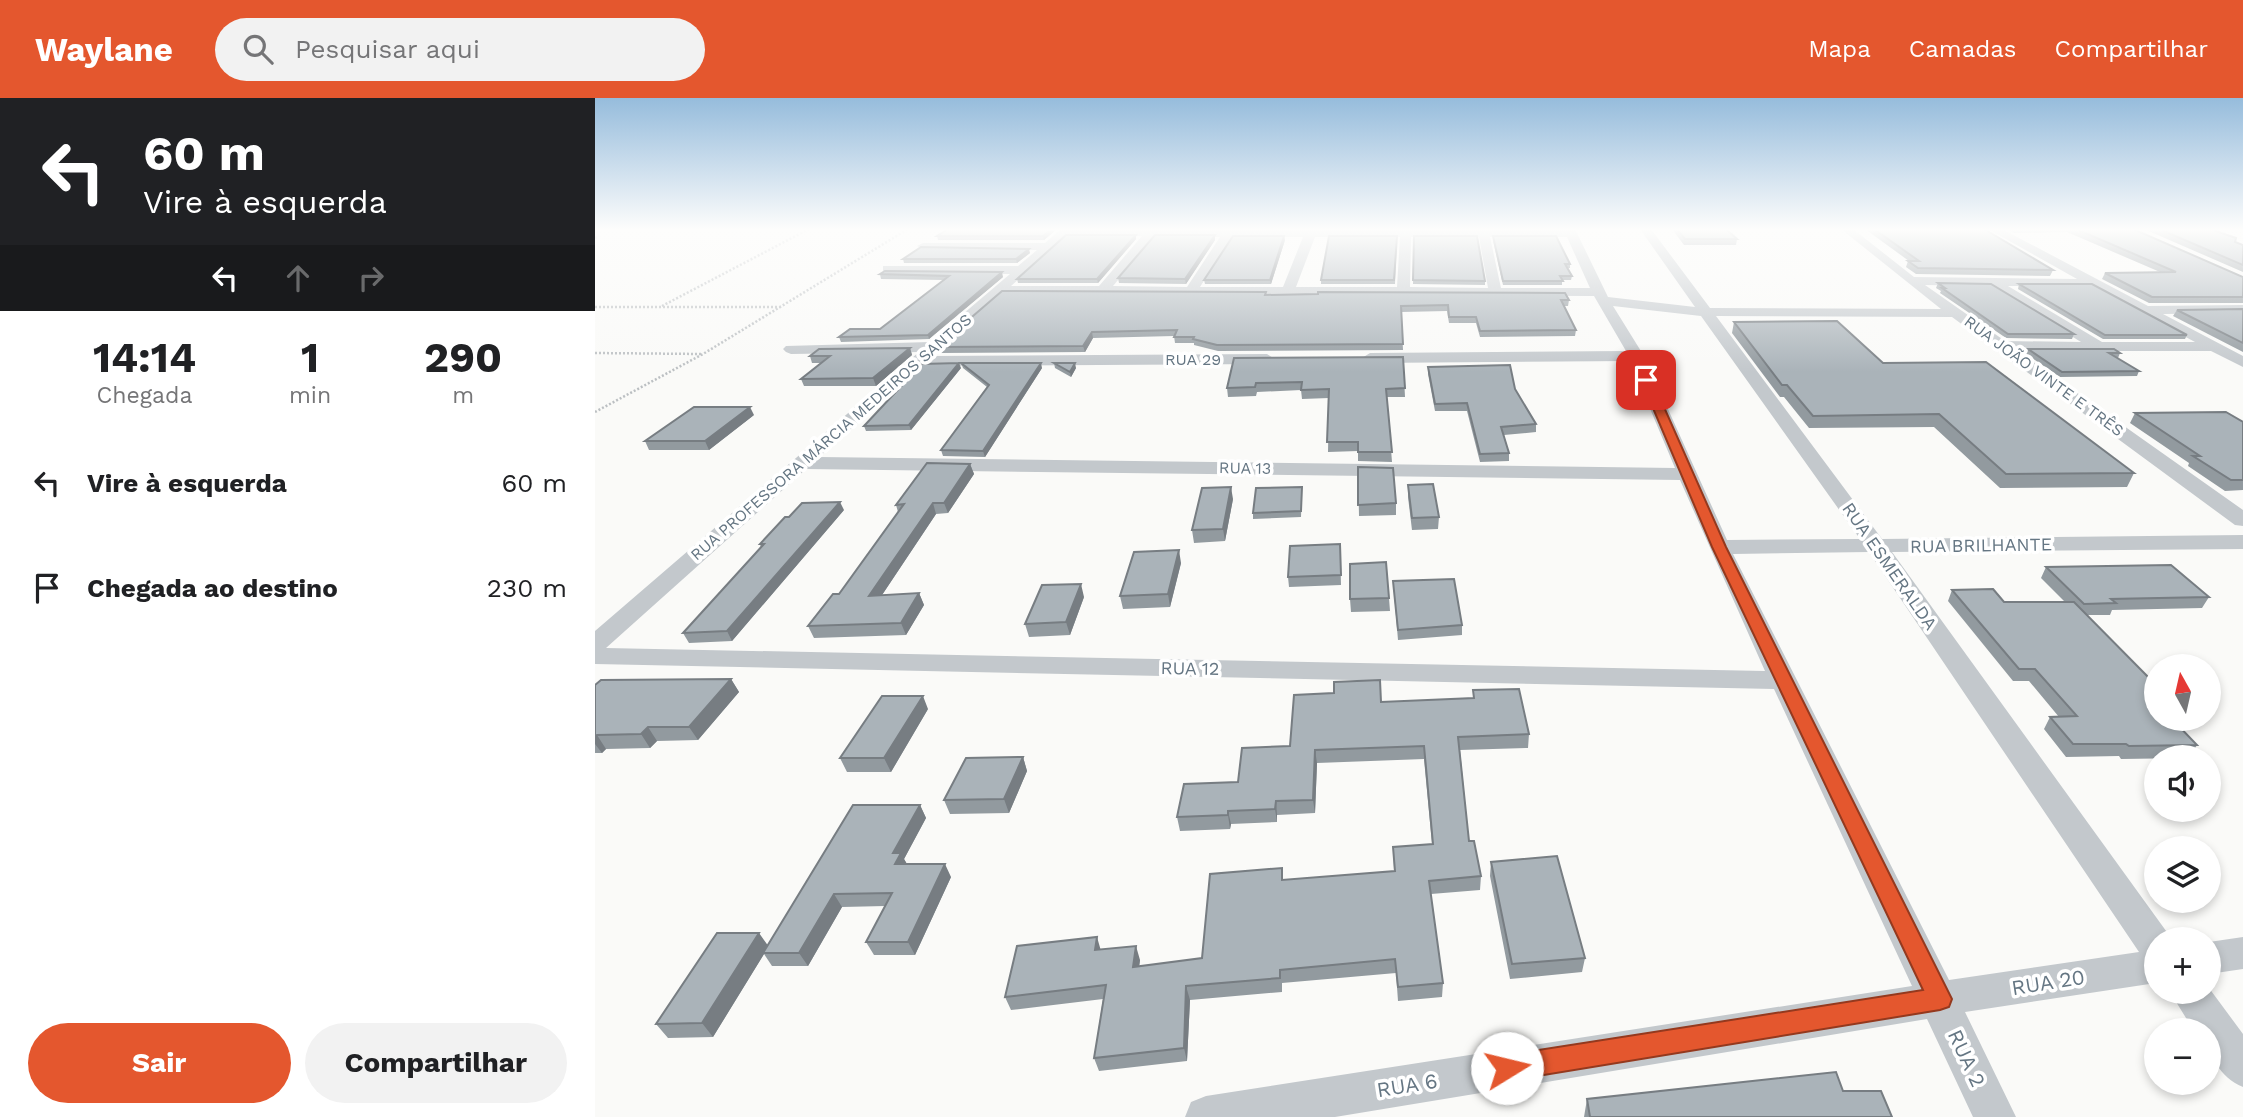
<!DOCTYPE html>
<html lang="pt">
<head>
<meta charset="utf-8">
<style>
  body { margin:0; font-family:"Work Sans",sans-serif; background:#f2f2f2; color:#202124; height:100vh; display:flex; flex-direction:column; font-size:26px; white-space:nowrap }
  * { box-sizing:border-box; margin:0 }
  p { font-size:23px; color:#757577 }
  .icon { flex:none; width:38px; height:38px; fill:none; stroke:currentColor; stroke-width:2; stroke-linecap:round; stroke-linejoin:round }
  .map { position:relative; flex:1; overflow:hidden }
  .panel { display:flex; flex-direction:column; background:#fff; width:595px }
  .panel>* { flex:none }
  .banner { background:#202124; color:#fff; overflow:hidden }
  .needle { width:46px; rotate:352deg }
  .tools { position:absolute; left:1549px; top:556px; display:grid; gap:14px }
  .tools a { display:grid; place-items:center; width:77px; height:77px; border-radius:50%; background:#fff; box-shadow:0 4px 10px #0003; font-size:35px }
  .pin { position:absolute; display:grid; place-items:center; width:60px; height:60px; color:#fff; margin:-30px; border-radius:14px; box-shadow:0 4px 10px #0006 }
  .me { position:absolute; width:77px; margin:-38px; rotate:81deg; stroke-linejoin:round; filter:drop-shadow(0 0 5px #0008) }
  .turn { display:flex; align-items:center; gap:24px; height:147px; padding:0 28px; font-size:32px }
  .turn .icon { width:91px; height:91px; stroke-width:2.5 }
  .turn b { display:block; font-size:49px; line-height:60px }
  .lanes { display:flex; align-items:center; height:66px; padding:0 28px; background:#0003; justify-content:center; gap:35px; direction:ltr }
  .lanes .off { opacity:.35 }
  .eta { display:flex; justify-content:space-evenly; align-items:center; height:119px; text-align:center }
  .eta b { font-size:42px; font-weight:700; line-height:49px }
  .cta { display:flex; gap:14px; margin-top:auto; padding:14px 28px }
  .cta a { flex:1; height:80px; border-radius:42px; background:#e4572e; color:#fff; font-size:28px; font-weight:700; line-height:80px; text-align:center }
  .cta a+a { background:#f2f2f2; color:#202124 }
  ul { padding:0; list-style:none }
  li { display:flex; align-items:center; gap:21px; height:105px; padding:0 28px }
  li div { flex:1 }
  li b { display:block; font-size:26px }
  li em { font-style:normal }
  header { display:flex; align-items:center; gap:42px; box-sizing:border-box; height:98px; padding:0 35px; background:#e4572e; color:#fff }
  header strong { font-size:33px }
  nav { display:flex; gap:38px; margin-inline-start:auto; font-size:24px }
  .search { width:490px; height:63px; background:#f2f2f2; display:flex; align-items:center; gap:18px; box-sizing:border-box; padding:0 24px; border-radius:38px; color:#757577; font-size:26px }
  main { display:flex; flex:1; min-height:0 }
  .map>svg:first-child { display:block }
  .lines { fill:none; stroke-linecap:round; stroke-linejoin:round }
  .path { stroke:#bbbfc2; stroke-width:2.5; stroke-dasharray:2 2; stroke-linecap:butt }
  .street { fill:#c3c8cc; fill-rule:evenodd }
  .wall { fill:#929a9f }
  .shaded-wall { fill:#777d82 }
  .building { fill:#aab3b9; stroke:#777d82; stroke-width:2 }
  .route { fill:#e4572e; stroke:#94391e; stroke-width:2 }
  .labels { text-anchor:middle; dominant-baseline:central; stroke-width:7; stroke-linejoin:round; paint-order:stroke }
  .far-street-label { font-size:16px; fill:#657683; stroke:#fff }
  .street-label { font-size:18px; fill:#657683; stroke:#fff }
  .near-street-label { font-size:21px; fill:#657683; stroke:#fff }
</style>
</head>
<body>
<header>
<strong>Waylane</strong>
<div class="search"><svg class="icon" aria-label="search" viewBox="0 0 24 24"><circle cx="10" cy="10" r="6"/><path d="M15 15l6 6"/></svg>Pesquisar aqui</div>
<nav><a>Mapa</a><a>Camadas</a><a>Compartilhar</a></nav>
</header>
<main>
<section class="panel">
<div class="banner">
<div class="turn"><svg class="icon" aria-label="left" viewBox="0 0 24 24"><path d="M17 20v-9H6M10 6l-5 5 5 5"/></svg><div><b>60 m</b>Vire à esquerda</div></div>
<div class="lanes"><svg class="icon" aria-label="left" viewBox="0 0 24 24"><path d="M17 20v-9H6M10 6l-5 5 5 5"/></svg><svg class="icon off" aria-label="ahead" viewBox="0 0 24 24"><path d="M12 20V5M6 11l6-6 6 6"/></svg><svg class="icon off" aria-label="right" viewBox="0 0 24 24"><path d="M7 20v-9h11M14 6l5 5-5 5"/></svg></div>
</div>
<div class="eta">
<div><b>14:14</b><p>Chegada</p></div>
<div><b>1</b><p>min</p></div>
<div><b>290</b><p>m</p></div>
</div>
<ul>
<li><svg class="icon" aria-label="left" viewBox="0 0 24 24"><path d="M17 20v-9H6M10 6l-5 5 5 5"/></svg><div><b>Vire à esquerda</b></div><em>60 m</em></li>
<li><svg class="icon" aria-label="arrive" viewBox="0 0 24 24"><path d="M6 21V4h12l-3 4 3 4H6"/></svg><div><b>Chegada ao destino</b></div><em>230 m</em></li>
</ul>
<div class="cta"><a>Sair</a><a>Compartilhar</a></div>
</section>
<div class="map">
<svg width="1648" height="1019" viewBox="0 0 1648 1019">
  <rect width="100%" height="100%" fill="#fafaf8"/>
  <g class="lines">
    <!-- path -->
    <path class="path" d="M0 140 4 138
      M67 208 214 131
      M0 209H186
      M0 255 107 256
      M0 314 108 256 313 131"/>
    <!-- street -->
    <path class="street" d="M466 131H980L1013 199 1100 209 1045 131H1056L1115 210 1346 211 1246 131H1258L1319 179 1482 181 1393 131H1407L1553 208 1648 207V215L1568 216 1648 258V269L1616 253H1423L1648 412V428L1640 427 1357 219 1121 218 1287 441 1648 437V451L1297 454 1574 837 1576 842H1561V885L1370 914 1421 1019H1378L1332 921 740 1019H590L596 1004 611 998 1317 888 1179 591 0 566V533L324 254 196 256 191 254 188 251 191 248 335 244 415 176 292 175 288 174V168H423L442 152 328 151 322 148 328 145H450ZM471 138H547L504 188H416ZM559 139H625L592 189 518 188ZM637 139H708L688 189H605ZM720 139H805L802 189H701ZM816 139H884L893 190 815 189ZM895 139H972L995 190H906ZM1330 187 1395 188 1486 244 1410 243ZM1413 188H1496L1600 244H1507ZM407 196 999 198 1031 253 775 255 767 260 775 265 1035 263 1080 370 224 359 327 268 672 266 680 261 672 256 337 258ZM1018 208 1106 218 1265 441 1132 442 1049 258ZM211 371 1085 382 1170 573 11 550ZM1274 454 1544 854 1354 882 1138 456Z
      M1648 839V871L1614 876V844Z
      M1614 890 1648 936V989C1624 979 1614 958 1614 933H1599L1575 894H1614Z"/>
  </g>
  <!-- wall -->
  <path class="wall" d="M462 131 449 142H343L342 138Z
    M1077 131H1131L1142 141 1141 147H1089Z
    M1270 131H1395L1394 135 1458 172 1455 178 1321 176 1311 169 1313 163H1314Z
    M1413 131H1538L1648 179V205H1554L1507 181 1510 175 1565 174 1472 134 1419 135Z
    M1549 131H1615L1648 147V174Z
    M541 137V141L503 185H423L422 181Z
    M620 137V142L591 186 524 185 523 180Z
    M802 138 800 186H726V182Z
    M819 138 890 183V187L818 186Z
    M898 138 975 166V170H973L977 178 976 182H967V187H908L898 142Z
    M690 142 676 186H610L609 182Z
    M435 155 422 165H309L308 161Z
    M285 176 408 179 334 241 246 244 244 239 285 231 349 182 286 181Z
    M1343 185 1479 236 1477 241 1411 240 1345 195 1346 193 1341 190Z
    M1424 186 1592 237 1590 241H1508L1423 191Z
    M671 194V197L974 202 973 208H969L981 232 980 238 885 239 881 225H854L852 213 806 214 808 252 623 253 599 247V245H580L579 238 498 240 490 254 344 255 342 249Z
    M1648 211V254L1578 218 1582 212Z
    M1139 224 1288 265 1539 375 1532 389 1405 390 1339 329 1214 330 1189 299H1185L1137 235Z
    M315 250 317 257 281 288H209L206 281 226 265H217L215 258Z
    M1433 251 1525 255 1523 260H1522L1544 273 1542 278 1465 279 1431 256Z
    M808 259 810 299H792L797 364 763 363V353L733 354 734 300 707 301 706 292 662 294 661 298 633 299 632 290Z
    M366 265 447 270 390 359 348 358 346 352 392 289 368 270Z
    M459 265 481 270 476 279 460 270Z
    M833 269 920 291 941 326V334L909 337 914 355V363L885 364 872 313H840L833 276Z
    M366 270 316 332 271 333 269 328 308 286 307 282Z
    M1540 315 1648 324V392L1630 393 1593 368 1594 365 1535 325Z
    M159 317 114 352H54L50 343Z
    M375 366 379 376 353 415 341 416 287 497 324 495 329 507 311 537 219 540 213 528 244 496 303 414 301 407Z
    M763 369 801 405V417L764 418Z
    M813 387 844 419 843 431 817 432 813 399Z
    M707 389 706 419 658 421V415Z
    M638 401 630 443 599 445 597 432Z
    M249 412 137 543 94 545 88 535 166 450 165 446Z
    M745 446 746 487 694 489 693 479Z
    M586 465 575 509 528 511 525 498Z
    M1451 469 1614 499 1607 510 1517 512 1515 517H1492L1561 587V621L1602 647 1594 660 1526 661 1524 658 1471 659 1449 631 1455 619H1464L1434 583H1418L1353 503 1357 492 1409 504H1470L1446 480Z
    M798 483 867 527V537L803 542Z
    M489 499 475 537 434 539 430 526Z
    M794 500 795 513 756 514 755 501Z
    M136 581 144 594 103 642 62 643 55 650 11 651 7 655H0V587Z
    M878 592 934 636 933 650 865 652 874 743 886 778 885 792 836 796 848 885 847 899 803 903 801 875 687 885V894L595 902 592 963 504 973 499 960 508 901 416 912 410 899 506 852 545 862 544 869 607 860 689 782 799 773 798 749 837 746 829 661 722 665 720 715 682 717V724L636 726 635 731 585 733 582 719 643 684 695 648 786 604 878 600Z
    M333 611 296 674H252L245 660Z
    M428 659 432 673 414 715 355 716 349 702Z
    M325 707 331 720 309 761 312 766 356 779 320 857H279L271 844 290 808 247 809 213 868H177L169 856 118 939 73 940 61 926 173 848Z
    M896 764 990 860 987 874 915 881 895 778Z
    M1248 993 1297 1019H989L992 1001Z"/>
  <!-- shaded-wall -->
  <path class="shaded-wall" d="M457 131H462L449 142 448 138Z
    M541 137V141L503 185 502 181Z
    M620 137V142L591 186 590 181Z
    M689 138 690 142 676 186 675 182Z
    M434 151 435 155 422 165 421 161Z
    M407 174 408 179 334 241 333 237Z
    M497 234 498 240 490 254 488 248Z
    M315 250 317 257 281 288 278 280Z
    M364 265 366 270 316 332 314 327Z
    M446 265 447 270 390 359 388 353Z
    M480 265 481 270 476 279 475 274Z
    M155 309 159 317 114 352 110 343Z
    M375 366 379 376 353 415 349 405Z
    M636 389 638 401 630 443 628 431Z
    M245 404 249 412 137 543 132 533Z
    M338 405 341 416 279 509 274 498Z
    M584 452 586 465 575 509 573 496Z
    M486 486 489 499 475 537 471 524Z
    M324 495 329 507 311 537 306 525Z
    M136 581 144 594 103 642 94 629Z
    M328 598 333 611 296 674 289 660Z
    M53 629 62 643 55 650 46 636Z
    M2 637 11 651 7 655 0 646V638Z
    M720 652 722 665 720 715 718 702Z
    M428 659 432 673 414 715 409 701Z
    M681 703 682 717V724L680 711Z
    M325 707 331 720 309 761 313 768 300 766 298 755Z
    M633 713 636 726 635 731 633 717Z
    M350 766 356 779 320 857 313 844Z
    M239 796 247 809 213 868 204 855Z
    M164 835 174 849 168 855 169 856 118 939 107 925Z
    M502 839 506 853 500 852Z
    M541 848 545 862 542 883 538 869Z
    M591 888 595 902 592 963 589 950Z"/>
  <!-- building -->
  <path class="building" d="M353 131H457L448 138H342Z
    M1082 131H1131L1142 141H1090Z
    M1279 131H1389L1458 172 1323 170 1313 163H1324Z
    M1481 131H1538L1648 179V199H1557L1510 175 1581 174Z
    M1564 131H1615L1641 140 1640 144 1648 147V167Z
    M471 137H541L502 181H422Z
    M560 137H620L590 181 523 180Z
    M638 138H689L675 182H609Z
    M734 138H802L799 182H726Z
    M819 138H882L890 183 818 182Z
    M898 138H961L975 166H970L977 178H965L968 183H908Z
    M326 149 434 151 421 161H308Z
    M290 173 407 174 333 237 244 239 255 231H285L354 178 285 176Z
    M1343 185 1396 186 1479 236H1413L1347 190H1350Z
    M1424 186H1497L1592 237H1510Z
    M407 193 671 194 670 197 723 196V194L970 195 974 202H966L981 232 885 233 881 219H854L853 207 806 208 808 246 622 247 598 241 599 239H579L582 232 497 234 488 248 342 249Z
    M1648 211V245L1582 212Z
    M1242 223 1288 265 1391 264 1539 375 1411 376 1344 316 1218 318 1192 287H1187L1139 224Z
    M315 250 278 280 206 281 235 258H215L224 251Z
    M1433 251H1519L1525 255H1514L1544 273 1467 274Z
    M808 259 810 290 791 291 797 354H763V344H732L734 291 706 292 707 284 661 285 660 289 632 290 639 260Z
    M364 265 314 327 269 328 312 282H307L326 266Z
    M366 265H446L388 353 346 352 394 287Z
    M459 265H480L475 274Z
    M915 267 920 291 941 326 906 329 914 355 885 356 872 305 840 306 833 269Z
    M99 309H155L110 343H50Z
    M1631 314 1648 324V382H1636L1598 358H1605L1540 315Z
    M332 365 375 366 349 405H338L274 498 324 495 306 525 213 528 238 496H244L309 406 301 407Z
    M763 369 798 370 801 405 763 407Z
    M838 386 844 419 817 420 813 387Z
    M636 389 628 431 597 432 607 390Z
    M707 389 706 413 658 415 661 390Z
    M245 404 132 533 88 535 169 446H165L190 419H194L207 405Z
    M745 446 746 477 693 479 695 448Z
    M584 452 573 496 525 498 539 454Z
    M791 464 794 500 755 501V466Z
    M1576 467 1614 499 1516 501 1521 505 1489 506 1451 469Z
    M859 481 867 527 803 532 798 483Z
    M486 486 471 524 430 526 447 487Z
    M1398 491 1409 504H1479L1561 587V595H1551L1561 605V621H1577L1602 647 1534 648 1531 646H1478L1455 619 1482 618 1440 571H1424L1357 492Z
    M136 581 94 629H53L46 636 2 637 0 638V587L6 582Z
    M785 582 786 604 879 600 878 592 924 591 934 636 863 639 874 743H879L886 778 834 783 848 885 803 889 800 861 685 872V880L591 888 589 950 499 960 511 887 410 899 422 848 502 839 500 852 541 848 538 869 607 860 615 776 687 770V782L800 773 798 749 838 746 829 648 720 652 718 702 681 703 680 711 633 713V717L582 719 589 686 643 684 647 650 695 648 699 597 739 595V584Z
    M287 598H328L289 660H245Z
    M428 659 409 701 349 702 371 660Z
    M258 707H325L298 755H306L300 766H350L313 844H271L297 795 239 796 204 855H168Z
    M962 758 990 860 917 866 896 764Z
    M122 835H164L107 925 61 926Z
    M1241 974 1248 993H1286L1297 1019H995L992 1001Z"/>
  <!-- sky -->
  <linearGradient id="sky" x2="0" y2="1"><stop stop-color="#96bcdc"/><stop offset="0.48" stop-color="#fdfdfc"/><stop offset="1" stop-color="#fdfdfc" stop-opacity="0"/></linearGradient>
  <rect width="1648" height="274" fill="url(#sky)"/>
  <!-- route -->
  <path class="route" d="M1051 278 1057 282 1131 449 1357 901 1354 909 1345 912 912 983 902 980 898 970 902 961 912 957 1328 892 1117 449 1046 282Z"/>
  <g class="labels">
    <!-- far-street labels -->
    <g class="far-street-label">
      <text x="598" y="261">RUA 29</text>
      <text transform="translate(1449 278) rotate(36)">RUA JOÃO VINTE E TRÊS</text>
      <text transform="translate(236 339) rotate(-41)">RUA PROFESSORA MÁRCIA MEDEIROS SANTOS</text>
      <text transform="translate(650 370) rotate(1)">RUA 13</text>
    </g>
    <!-- street labels -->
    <g class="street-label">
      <text transform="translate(1386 447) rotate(-1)">RUA BRILHANTE</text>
      <text transform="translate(1295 468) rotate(55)">RUA ESMERALDA</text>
      <text transform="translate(595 570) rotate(1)">RUA 12</text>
    </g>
    <!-- near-street labels -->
    <g class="near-street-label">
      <text transform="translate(1453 884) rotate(-9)">RUA 20</text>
      <text transform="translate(1372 960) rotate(65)">RUA 2</text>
      <text transform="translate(812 987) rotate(-9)">RUA 6</text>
    </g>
  </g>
</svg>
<div class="tools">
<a><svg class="needle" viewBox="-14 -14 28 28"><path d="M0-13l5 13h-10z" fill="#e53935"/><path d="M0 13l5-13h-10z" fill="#757577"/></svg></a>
<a><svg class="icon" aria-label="sound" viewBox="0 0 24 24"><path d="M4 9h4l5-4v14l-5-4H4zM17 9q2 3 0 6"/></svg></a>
<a><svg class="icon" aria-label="layers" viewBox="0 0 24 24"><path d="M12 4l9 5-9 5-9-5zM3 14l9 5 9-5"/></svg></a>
<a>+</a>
<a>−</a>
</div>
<div class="pin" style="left:1051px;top:282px;background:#d93025"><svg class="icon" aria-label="arrive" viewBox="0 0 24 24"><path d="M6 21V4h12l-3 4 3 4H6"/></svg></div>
<svg class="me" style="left:912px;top:970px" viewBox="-20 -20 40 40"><circle r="19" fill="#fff"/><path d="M0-13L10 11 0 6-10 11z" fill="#e4572e"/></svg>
</div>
</main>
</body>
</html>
